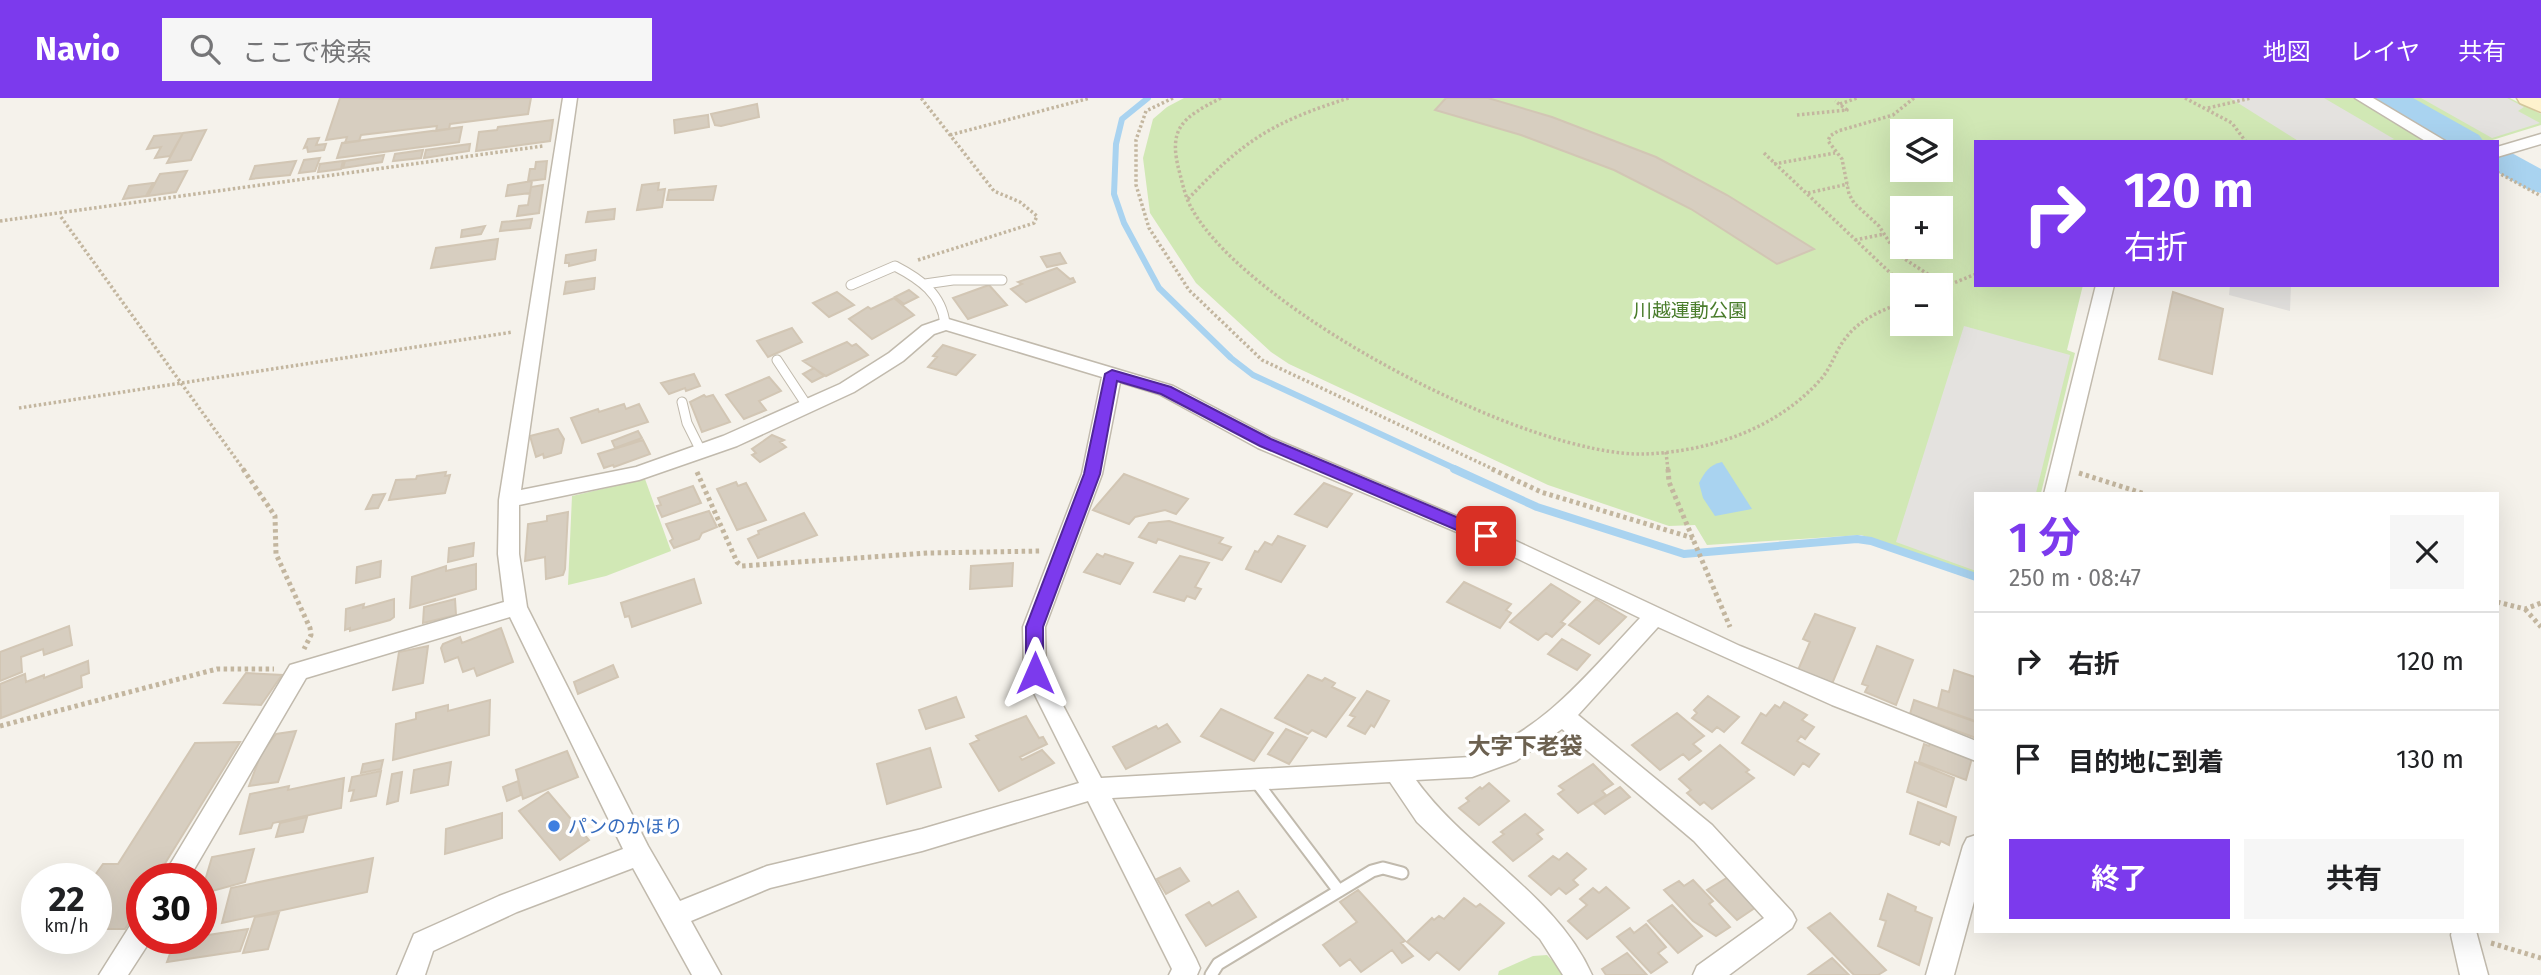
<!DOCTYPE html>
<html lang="ja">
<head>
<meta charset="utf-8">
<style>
  body { margin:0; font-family:"Fira Sans","Noto Sans JP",sans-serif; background:#f6f6f6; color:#202124; height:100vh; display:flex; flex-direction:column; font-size:26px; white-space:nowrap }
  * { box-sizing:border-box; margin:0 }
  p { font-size:23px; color:#757577 }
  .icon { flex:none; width:38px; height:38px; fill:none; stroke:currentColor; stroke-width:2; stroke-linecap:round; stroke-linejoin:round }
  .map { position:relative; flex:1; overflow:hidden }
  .sheet { position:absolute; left:1974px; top:394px; width:525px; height:441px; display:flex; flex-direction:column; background:#fff; border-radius:0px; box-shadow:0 7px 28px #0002 }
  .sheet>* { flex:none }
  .top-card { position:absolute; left:1974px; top:42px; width:525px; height:147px; border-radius:0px; box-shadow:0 7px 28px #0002; background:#7c3aed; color:#fff; overflow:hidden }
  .buttons { position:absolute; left:1890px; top:21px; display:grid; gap:14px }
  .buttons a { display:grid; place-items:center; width:63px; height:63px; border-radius:0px; background:#fff; box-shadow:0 7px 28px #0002; font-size:35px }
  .speed { position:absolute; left:21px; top:765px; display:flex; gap:14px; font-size:35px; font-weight:700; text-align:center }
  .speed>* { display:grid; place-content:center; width:91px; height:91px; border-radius:50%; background:#fff; box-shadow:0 7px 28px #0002; line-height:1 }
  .speed small { font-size:18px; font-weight:400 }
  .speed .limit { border:10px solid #d22; background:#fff; color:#111 }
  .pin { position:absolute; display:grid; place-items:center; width:60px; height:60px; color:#fff; margin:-30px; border-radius:14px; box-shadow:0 4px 10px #0006 }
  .me { position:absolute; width:77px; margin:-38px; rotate:0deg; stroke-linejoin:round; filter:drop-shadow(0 0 5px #0008) }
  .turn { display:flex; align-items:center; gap:24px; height:147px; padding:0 35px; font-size:32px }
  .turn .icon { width:91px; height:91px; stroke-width:2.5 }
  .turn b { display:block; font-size:49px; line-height:60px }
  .round { display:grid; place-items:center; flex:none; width:74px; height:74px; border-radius:0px; background:#f6f6f6 }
  .headline { display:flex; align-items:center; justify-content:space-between; height:119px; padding:0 35px }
  h1 { font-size:42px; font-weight:700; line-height:52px; color:#7c3aed }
  .button { display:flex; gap:14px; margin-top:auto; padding:14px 35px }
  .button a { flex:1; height:80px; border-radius:0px; background:#7c3aed; color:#fff; font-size:28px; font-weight:700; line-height:80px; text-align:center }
  .button a+a { background:#f6f6f6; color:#202124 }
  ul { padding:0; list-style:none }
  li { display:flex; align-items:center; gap:21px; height:98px; padding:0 35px; border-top:2px solid #e0e0e0 }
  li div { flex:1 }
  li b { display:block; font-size:26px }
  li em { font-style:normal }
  header { display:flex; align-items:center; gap:42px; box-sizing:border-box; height:98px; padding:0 35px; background:#7c3aed; color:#fff }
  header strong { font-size:33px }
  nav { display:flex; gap:38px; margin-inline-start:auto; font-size:24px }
  .search { width:490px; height:63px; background:#f6f6f6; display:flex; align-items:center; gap:18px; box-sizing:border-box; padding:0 24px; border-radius:0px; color:#757577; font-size:26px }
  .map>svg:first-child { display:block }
  .green { fill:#d1e8b5; fill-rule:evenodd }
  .parking { fill:#e4e2df }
  .water { fill:#a9d3f0 }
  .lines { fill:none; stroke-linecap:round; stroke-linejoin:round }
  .stream-far1 { stroke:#a9d3f0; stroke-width:6 }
  .stream { stroke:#a9d3f0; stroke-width:8 }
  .river { fill:#a9d3f0; fill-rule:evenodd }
  .building { fill:#d7cec0; stroke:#d2c6b4; stroke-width:2 }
  .lane-far1-casing { stroke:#c1baad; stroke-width:11 }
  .lane-casing { stroke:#c1baad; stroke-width:15 }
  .street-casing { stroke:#c1baad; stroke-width:3 }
  .secondary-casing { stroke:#d4c69b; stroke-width:3 }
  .path-far1 { stroke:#c3b69f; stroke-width:3.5; stroke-dasharray:2.5 2.5; stroke-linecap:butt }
  .path { stroke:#c3b69f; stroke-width:5; stroke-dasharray:3.5 3.5; stroke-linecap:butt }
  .lane-far1 { stroke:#fff; stroke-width:9 }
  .lane { stroke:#fff; stroke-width:11 }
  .street { fill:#fff; fill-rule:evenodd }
  .secondary { fill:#fef2cd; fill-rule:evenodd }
  .route { fill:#7c3aed; stroke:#51269a; stroke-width:2 }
  .shop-dot { fill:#3f7fe0; stroke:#fff; stroke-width:2.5 }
  .labels { text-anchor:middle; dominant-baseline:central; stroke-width:7; stroke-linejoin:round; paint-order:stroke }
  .park-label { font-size:19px; fill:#497c2b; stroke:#fff }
  .shop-label { font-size:19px; fill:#366cbe; stroke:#fff; text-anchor:start }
  .quarter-label { font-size:23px; font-weight:bold; fill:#6c6150; stroke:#fff }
</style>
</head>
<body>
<header>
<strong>Navio</strong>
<div class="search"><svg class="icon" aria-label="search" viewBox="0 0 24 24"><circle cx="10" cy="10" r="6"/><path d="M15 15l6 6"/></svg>ここで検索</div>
<nav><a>地図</a><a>レイヤ</a><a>共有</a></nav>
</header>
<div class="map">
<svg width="2541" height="877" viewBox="0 0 2541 877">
  <rect width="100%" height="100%" fill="#f5f2eb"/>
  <!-- green -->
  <path class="green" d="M1184 0H2510L2541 16V27L2486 44H1976V187H2083L2067 252 2075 255 2041 395 1976 396V476L1861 437 1707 447 1695 427 1669 428 1548 387 1289 266 1271 254 1196 185 1150 115 1143 60 1153 21 1167 9ZM1902 33H1941V72H1902ZM1902 110H1941V149H1902ZM1902 187H1941V226H1902Z
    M645 381 671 453 606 478 568 487 572 398Z
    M1547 857 1563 874V877H1498L1499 873 1533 858Z"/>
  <!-- parking -->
  <path class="parking" d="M2230 0H2324L2394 41 2381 44H2300Z
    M2421 0H2507L2524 9 2518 13 2540 25 2492 40Z
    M2230 187H2291L2290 213 2229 197Z
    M1964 228 2070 257 2036 395 1976 396V473L1896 444Z"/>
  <!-- water -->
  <path class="water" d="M1722 364 1752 411 1715 418 1703 400 1699 385C1705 374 1709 367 1722 364Z"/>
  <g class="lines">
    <!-- stream-far1 -->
    <path class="stream-far1" d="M1148 0 1122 21 1116 46 1114 96 1124 125 1159 190 1231 260 1253 277 1458 372"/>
    <!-- stream -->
    <path class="stream" d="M1454 371 1537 409 1684 456 1857 441 1871 443 1976 479"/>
    <!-- river -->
    <path class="river" d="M2376 0H2413L2479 37 2484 44H2445L2380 7Z
      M2497 50 2508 53 2541 71V95L2529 92 2497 74Z"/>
  </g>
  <!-- building -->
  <path class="building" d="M340 0 410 1 531 0 528 16 450 26 449 31 436 33 437 28 361 37 359 43 345 45 347 39 326 42Z
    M1446 0H1488L1552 19 1656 59 1727 97 1814 151 1777 166 1691 111 1614 72 1521 37 1435 12Z
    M757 6 759 19 721 28 715 27 711 16Z
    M708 17 709 29 675 35 674 22Z
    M553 22 550 43 476 53 479 34 497 32 498 29Z
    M462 29 459 44 337 60 342 45Z
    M206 32 191 62 167 65 183 35Z
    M183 35 170 58 155 60 161 49 147 51 154 38Z
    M319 40 316 47 326 46 324 52 308 54 307 49 304 50 308 41Z
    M470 46 469 53 424 60 426 52Z
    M423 52 421 60 393 63 395 56Z
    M384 57 382 64 343 70 345 63Z
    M320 60 315 73 299 75 304 62Z
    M296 63 290 77 250 81 255 68Z
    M343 63 341 71 318 74 320 66Z
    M547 63 545 81 528 83 530 71H535L536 64Z
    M187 73 176 94 148 98 160 76Z
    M532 83 530 95 506 98 508 87Z
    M153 85 146 98 123 101 129 88Z
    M659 85 658 92 665 91 662 109 637 112 642 87Z
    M543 87 539 115 517 118 519 108 528 107 531 89Z
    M716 88 713 102H667L669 92Z
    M615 111 614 121 586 124 588 114Z
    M532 121 530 130 500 133 502 124Z
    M485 128 481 136 461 139 462 132Z
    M498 141 495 161 431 170 436 150Z
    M596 152 595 162 569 168V165H565L566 157Z
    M1060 155 1066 165 1047 169 1041 159Z
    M1057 170 1070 181 1073 180 1075 184 1026 204 1011 191 1022 186 1018 184Z
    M595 180 594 191 564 196 566 184Z
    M989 187 1007 207 968 221 953 200Z
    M909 192 918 199 904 206 895 199Z
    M837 194 854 207 829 219 813 205Z
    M2173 194 2223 211 2212 276 2159 261Z
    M894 200 914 217 872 241 849 221 868 209 871 211Z
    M792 230 802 244 768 259 757 243Z
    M847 244 852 248 856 246 868 257 826 278 803 263Z
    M943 247 975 257 956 277 928 269 937 259 933 258Z
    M814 270 824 278 812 284 803 276Z
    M694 276 700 288 686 293 685 290 669 296 661 285Z
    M769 279 781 293 759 303 766 312 744 321 726 297Z
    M704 297 706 299 713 297 730 324 702 334 690 304Z
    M624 306 626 311 639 306 648 324 582 345 571 320 598 311 599 314Z
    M558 331 564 341 561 355 544 360 543 356 536 359 530 338Z
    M638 333 642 340 615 350 612 343Z
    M772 337 784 342 780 344 786 349 760 364 752 357 756 355 752 351Z
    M643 342 650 356 614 369 613 367 604 370 598 356Z
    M446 374 445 378 450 377 445 395 389 402 396 382 416 381 417 378Z
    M1124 376 1188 401 1176 416 1165 412 1135 419 1129 426 1093 412Z
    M736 384 738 388 746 385 766 422 737 432 717 391Z
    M1324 385 1352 396 1327 429 1295 416Z
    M693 388 701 405 662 419 657 408 661 407 658 400Z
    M385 396 378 410 366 411 373 397Z
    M709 413 717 429 702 435 699 441 674 450 670 443 673 441 666 426Z
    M568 414 565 471 563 477 546 481 545 459 525 463 528 426 547 423V418Z
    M804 415 817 437 758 460 748 441 759 436 758 433Z
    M1169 423 1223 440 1219 445 1231 449 1222 462 1158 441 1156 445 1139 439 1149 425Z
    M1278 438 1305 448 1281 484 1246 471 1255 453 1258 454 1265 444 1272 447Z
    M474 445 473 458 448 464 449 450Z
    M1097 456 1103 459 1105 456 1133 465 1120 486 1084 474Z
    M1180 458 1209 465 1195 489 1201 491 1195 501 1187 498 1184 503 1154 494Z
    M381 463 380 479 356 485 357 469Z
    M1013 465 1012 488 970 491 971 468Z
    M476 466V491L410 510 412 479 446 468V473Z
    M694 481 701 505 632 529 629 518 625 519 621 505Z
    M1464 484 1511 506 1506 512 1511 515 1500 530 1447 504Z
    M1551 486 1580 504 1561 524 1565 526 1552 539 1546 535 1538 542 1510 524Z
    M394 501V519L390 522 350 533V530L345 532 346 511 364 506 363 510Z
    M455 501 456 517 423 525 424 509Z
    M1596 501 1626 519 1599 546 1569 527Z
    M1815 516 1855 530 1832 586 1798 572 1810 544 1803 541Z
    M69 528 72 547 44 557 43 551 21 559 22 574 0 583V554Z
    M501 530 513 564 477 578 474 570 463 574 458 559 445 564 441 550 443 546 460 539 462 545Z
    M1562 541 1590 557 1577 572 1548 556Z
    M428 548 423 585 393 592 399 554Z
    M1877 548 1913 562 1896 607 1865 594 1868 588 1862 586Z
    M88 563 89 575 81 578 82 589 1 620 0 586 25 576 26 584 44 577V580Z
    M613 567 618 579 578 596 574 584Z
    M1954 572 1975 579V623L1938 610 1942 592 1949 594Z
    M246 575 282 577 261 607 224 605Z
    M1308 577 1322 583 1325 580 1335 585 1332 589 1355 600 1326 639 1312 632 1308 636 1275 620Z
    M1367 593 1389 603 1374 629 1371 627 1365 636 1348 628 1355 619 1350 617Z
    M1708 598 1739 619 1724 634 1717 629 1712 634 1692 620 1697 615 1694 612Z
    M956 599 964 619 926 631 919 612Z
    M490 602 489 637 393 662 396 626 416 621V615L448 607V613Z
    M1914 602 1976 624V640L1910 616Z
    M1784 604 1807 617 1802 622 1814 629 1805 641 1801 638 1797 643 1819 656 1809 669 1803 665 1794 677 1742 645 1761 615 1766 618 1775 607 1780 610Z
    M1221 611 1273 635 1254 663 1201 638Z
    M1677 615 1704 638 1693 646 1701 653 1689 662 1683 656 1660 672 1632 647Z
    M1026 618 1039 640 1043 639 1047 646 1020 659 1022 662 1042 652 1054 665 999 693 970 646 979 642 976 638Z
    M1167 626 1180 644 1126 671 1113 649 1156 628 1158 631Z
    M1286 631 1307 640 1289 666 1268 656Z
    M296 633 278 684 249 688 261 656 276 636Z
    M240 644 156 780H142V804L125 831H96V780H93L103 766H118L195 645Z
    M1931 644 1972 660 1966 682 1919 664 1924 646 1929 648Z
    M1720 647 1749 672 1746 674 1754 680 1712 711 1704 704 1700 707 1687 695 1691 692 1679 681Z
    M930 650 941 689 887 706 877 666Z
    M567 653 578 679 523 701 516 672Z
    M383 662 381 671 361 675 363 666Z
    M451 664 448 687 411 695 414 672Z
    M1915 664 1954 680 1946 709 1907 694Z
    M1593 666 1613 686 1602 693 1606 697 1578 715 1558 696 1564 692 1559 688Z
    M381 673 376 698 351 703 354 692 349 693 352 679Z
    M402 674 398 703 387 706 392 676Z
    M344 680 341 710 273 725 271 730 240 736 250 696 289 688 288 692Z
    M518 683 521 697 507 703 503 689Z
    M1489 685 1509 703 1479 727 1459 710 1469 703 1466 700 1480 689 1482 691Z
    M1620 689 1630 699 1605 716 1594 706Z
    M548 694 589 742 560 762 519 713Z
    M1918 704 1956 719 1949 747 1941 743 1939 747 1910 736Z
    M502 715V740L445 756 446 731Z
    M1525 716 1543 732 1537 736 1542 741 1513 763 1493 744 1504 736 1501 734Z
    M307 719 303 734 276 739 280 725Z
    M254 751 245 784 201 796 212 759Z
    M1567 755 1586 771 1573 782 1578 787 1566 796 1559 790 1551 797 1529 778 1553 758 1559 762Z
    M373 760 367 794 222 825 231 790Z
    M1180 770 1189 783 1166 796 1157 781Z
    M1730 778 1759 807 1737 822 1707 792Z
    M1693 782 1713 803 1709 806 1730 829 1716 838 1693 823 1664 792 1679 783 1684 788Z
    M1606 789 1629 810 1587 841 1568 823 1587 807 1580 801 1593 790 1599 795Z
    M1358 792 1405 843 1401 845 1413 858 1402 865 1392 852 1361 874 1350 861 1340 868 1323 847 1357 824 1340 804Z
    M1238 793 1256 819 1206 848 1186 817 1209 804 1212 808Z
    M1888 796 1916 809 1915 813 1932 820 1919 867 1878 848 1886 823 1880 821Z
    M1464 800 1476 809 1480 806 1504 825 1459 872 1437 854 1429 862 1407 844 1432 820 1434 822 1439 818 1444 821Z
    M1672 807 1702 838 1678 855 1648 823Z
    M279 815 268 851 243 855 255 819Z
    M1830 815 1886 872 1878 877H1854L1808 830Z
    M1646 826 1666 849 1658 855 1667 864 1651 875 1617 839 1630 830 1634 835Z
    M248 831 240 853 167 864 175 842Z
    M1627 855 1647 877H1606L1602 871Z
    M1832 860 1849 877H1808Z"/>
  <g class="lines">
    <!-- lane-far1 casing -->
    <g class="lane-far1-casing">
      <path id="lane-far1" d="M925 186 953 182H1002
        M851 187 895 168C920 181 942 196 945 226
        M777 262 808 309
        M682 304 687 325 701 353"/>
    </g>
    <!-- lane casing -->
    <g class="lane-casing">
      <path id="lane" d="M1255 682 1339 793
        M1211 877 1218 866 1372 773 1383 770 1402 775"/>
    </g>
    <!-- street casing -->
    <g class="street-casing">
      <path id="street" d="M563 0H577L521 392 636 369 723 338 840 286 889 255 922 228 945 220 1173 288 1272 340 1518 444 1740 548 1976 643V663L1832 607 1658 529 1578 617 1712 727 1792 814 1796 822 1792 830 1729 877H1693L1697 868 1764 820 1694 743 1562 631 1516 663 1472 679 1416 682C1467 753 1556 796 1592 877H1563L1540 841 1417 724 1390 684 1112 700 1196 861 1200 870 1197 877H1169L1172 871 1088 703 922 753 770 790 691 823 721 877H692L633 770 517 814 433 853 425 877H397L414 836 499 798 623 751 510 519 306 580 189 780H162L290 567 504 504 498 456 499 402ZM946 232 1102 279 1082 376 1023 529 1024 575 1079 685 922 731 767 768 680 803 648 748 527 509 519 456V407L639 382 737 348 854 294 903 263 934 236ZM1120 284 1159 296 1258 350 1504 454 1640 520C1587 576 1546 631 1471 659L1101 680 1046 575 1045 529 1102 376Z
        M2355 0H2373L2447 44H2427Z
        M2541 36V46L2497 59V49Z
        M2096 187H2114L2064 396H2044Z
        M1976 737V796L1954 877H1926L1963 748 1967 740Z
        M142 820V840H152L128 877H99L133 823Z
        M2452 833H2476L2488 877H2460L2451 837Z"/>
    </g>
    <!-- secondary casing -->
    <g class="secondary-casing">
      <path id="secondary" d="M2517 0H2541V14L2520 5Z"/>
    </g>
    <!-- path-far1 -->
    <path class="path-far1" d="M1173 0 1146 13 1136 42V87L1149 130 1189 192 1262 262 1495 372
      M1221 0C1182 20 1167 30 1180 76 1183 88 1186 101 1192 111 1249 213 1529 360 1646 356 1710 353 1777 331 1821 281 1829 272 1833 261 1839 250 1853 225 1876 214 1902 205
      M1914 0 1893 17 1838 33 1830 38 1828 43 1842 61 1849 96 1854 105 1879 128 1897 156 1946 188
      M2185 0 2232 25 2246 44
      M1840 6 1857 0
      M2208 10 2251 0
      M1797 17 1847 12 1835 3
      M950 37 1090 0
      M1764 55 1903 187
      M1774 66 1835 55
      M2497 74 2541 98
      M1808 95 1848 86
      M1188 101C1243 43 1272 24 1349 0
      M61 119 244 372
      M0 123 543 48
      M1855 142 1884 136
      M918 162 1034 125 1037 118 1020 104 994 93 921 0
      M1941 190 1976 176
      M19 310 513 234
      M1666 354 1668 372"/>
    <!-- path -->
    <path class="path" d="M243 371 275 418 276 456 310 530 311 537 304 551
      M1492 371 1541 394 1693 440
      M1668 371 1669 384 1730 529
      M697 374 737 464 742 468 928 455 1041 453
      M2079 375 2145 396
      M2497 504 2525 511 2541 505
      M2525 511 2541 529
      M0 628 217 571H274
      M2491 845 2541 860"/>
    <!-- lane-far1 -->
    <use href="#lane-far1" class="lane-far1"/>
    <!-- lane -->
    <use href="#lane" class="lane"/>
    <!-- street -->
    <use href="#street" class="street"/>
    <!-- secondary -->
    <use href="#secondary" class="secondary"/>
  </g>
  <!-- route -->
  <path class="route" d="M1112 272 1171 289 1271 341 1492 434 1494 438 1492 442H1480L1260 348 1161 296 1117 283 1100 376 1043 529V575L1041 580H1029L1026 575V529L1084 376 1105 276Z"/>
  <!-- markers -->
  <circle class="shop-dot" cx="554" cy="728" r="7"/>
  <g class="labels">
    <!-- park labels -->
    <g class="park-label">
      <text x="1690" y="212">川越運動公園</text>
    </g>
    <!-- shop labels -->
    <g class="shop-label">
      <text x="568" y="728">パンのかほり</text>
    </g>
    <!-- quarter labels -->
    <g class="quarter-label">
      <text x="1525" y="648">大字下老袋</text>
    </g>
  </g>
</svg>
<div class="buttons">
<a><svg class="icon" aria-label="layers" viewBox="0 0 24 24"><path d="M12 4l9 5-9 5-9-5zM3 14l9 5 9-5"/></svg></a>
<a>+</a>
<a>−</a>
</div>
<div class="speed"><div>22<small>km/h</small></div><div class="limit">30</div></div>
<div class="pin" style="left:1486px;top:438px;background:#d93025"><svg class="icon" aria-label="arrive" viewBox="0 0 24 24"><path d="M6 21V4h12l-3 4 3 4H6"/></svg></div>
<svg class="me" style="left:1035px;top:575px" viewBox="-20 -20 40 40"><path d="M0-17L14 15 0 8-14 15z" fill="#7c3aed" stroke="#fff" stroke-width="4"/></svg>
<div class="top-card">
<div class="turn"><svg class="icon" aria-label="right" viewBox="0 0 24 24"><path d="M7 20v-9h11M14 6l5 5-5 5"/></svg><div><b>120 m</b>右折</div></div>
</div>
<section class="sheet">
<div class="headline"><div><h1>1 分</h1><p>250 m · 08:47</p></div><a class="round"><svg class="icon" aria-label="close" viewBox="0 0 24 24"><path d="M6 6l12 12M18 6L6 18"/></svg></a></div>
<ul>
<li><svg class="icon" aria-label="right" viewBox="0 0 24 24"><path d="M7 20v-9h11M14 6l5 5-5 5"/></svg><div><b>右折</b></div><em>120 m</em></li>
<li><svg class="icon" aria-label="arrive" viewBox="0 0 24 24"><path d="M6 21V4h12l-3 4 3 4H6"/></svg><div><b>目的地に到着</b></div><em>130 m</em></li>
</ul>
<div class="button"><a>終了</a><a>共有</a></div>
</section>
</div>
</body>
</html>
